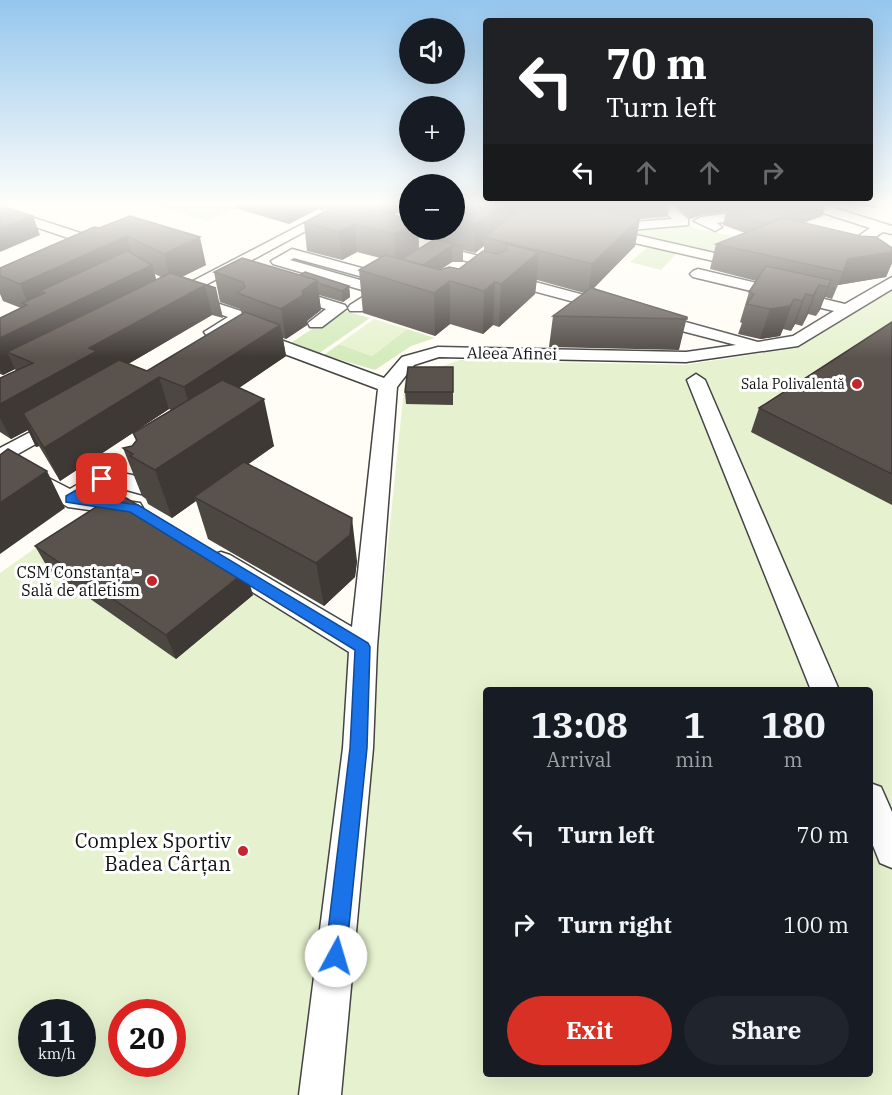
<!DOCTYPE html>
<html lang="en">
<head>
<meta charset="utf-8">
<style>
  body { margin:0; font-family:"IBM Plex Serif",serif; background:#20242c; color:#f1f3f6; height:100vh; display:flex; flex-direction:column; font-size:22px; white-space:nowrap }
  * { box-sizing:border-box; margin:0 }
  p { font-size:20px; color:#9ea1a6 }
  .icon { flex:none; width:33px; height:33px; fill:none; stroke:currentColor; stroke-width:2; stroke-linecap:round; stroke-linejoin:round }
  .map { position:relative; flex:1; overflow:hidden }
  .side { position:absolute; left:483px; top:687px; width:390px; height:390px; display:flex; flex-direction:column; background:#171b24; border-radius:6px; box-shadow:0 6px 24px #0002 }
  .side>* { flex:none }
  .hud { position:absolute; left:483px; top:18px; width:390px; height:183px; border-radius:6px; box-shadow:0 6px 24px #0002; background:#202124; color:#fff; overflow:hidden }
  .buttons { position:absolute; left:399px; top:18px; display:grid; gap:12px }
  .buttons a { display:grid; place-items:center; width:66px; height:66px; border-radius:50%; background:#171b24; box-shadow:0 6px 24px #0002; font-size:30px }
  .speed { position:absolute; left:18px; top:999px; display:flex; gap:12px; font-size:30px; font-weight:700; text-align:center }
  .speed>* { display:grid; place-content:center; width:78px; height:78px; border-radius:50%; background:#171b24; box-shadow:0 6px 24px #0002; line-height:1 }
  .speed small { font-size:15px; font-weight:400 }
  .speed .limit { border:9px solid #d22; background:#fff; color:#111 }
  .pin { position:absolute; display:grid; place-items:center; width:51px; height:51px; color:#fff; margin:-26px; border-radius:12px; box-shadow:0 3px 9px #0006 }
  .me { position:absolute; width:66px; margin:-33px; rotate:6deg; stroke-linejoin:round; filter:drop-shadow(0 0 4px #0008) }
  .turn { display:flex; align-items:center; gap:21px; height:126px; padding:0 24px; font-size:27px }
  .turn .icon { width:78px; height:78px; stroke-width:2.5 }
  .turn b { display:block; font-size:42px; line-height:51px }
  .lanes { display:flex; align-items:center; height:57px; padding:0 24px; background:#0003; justify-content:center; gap:30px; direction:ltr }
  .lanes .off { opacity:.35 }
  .eta { display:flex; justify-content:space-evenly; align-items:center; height:102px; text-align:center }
  .eta b { font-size:36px; font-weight:700; line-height:42px }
  .button { display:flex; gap:12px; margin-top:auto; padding:12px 24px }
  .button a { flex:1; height:69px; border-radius:36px; background:#d93025; color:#fff; font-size:24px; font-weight:700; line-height:69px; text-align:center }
  .button a+a { background:#20242c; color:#f1f3f6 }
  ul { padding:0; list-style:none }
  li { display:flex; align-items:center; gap:18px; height:90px; padding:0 24px }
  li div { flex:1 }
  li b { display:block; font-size:22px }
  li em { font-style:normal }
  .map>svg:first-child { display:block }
  .green { fill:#d5ebbd }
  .pitch { fill:#e6f2cf; fill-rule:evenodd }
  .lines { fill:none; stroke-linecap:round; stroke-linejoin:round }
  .minor-casing { stroke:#444; stroke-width:3 }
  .minor { fill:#fff; fill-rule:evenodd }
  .wall { fill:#4d4742; fill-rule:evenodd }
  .shaded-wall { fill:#3f3936 }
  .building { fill:#5a524d; stroke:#3f3936; stroke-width:1.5 }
  .route { fill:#1a73e8; stroke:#114b97; stroke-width:1.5 }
  .poi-dot { fill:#c4262e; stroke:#fff; stroke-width:2 }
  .labels { text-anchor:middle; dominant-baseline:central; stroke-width:6; stroke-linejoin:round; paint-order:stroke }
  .far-poi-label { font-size:14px; fill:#111; stroke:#fff; text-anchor:end }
  .street-label { font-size:16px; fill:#111; stroke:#fff }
  .poi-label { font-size:16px; fill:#111; stroke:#fff; text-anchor:end }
  .near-poi-label { font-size:20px; fill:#111; stroke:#fff; text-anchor:end }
</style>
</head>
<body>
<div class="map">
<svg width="892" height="1095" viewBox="0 0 892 1095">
  <rect width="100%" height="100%" fill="#fffdf5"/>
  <!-- green -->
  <path class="green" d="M156 205H243L207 221Z
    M687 223 694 228 763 242 723 261 679 251 661 270 630 262 650 245 633 237 624 228Z
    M341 310 370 318 318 354 289 344Z
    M407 329 435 338 411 346 375 370 324 355 339 344 372 356Z"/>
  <!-- pitch -->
  <path class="pitch" d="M892 288V1095H0V573L58 532 133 513 376 660 405 379 460 360 684 365 796 348ZM486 690H870V1074H486ZM32 1012H82V1064H32ZM122 1012H172V1064H122Z
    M374 319 407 329 372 356 339 344Z"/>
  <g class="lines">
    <!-- minor casing -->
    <g class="minor-casing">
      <path id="minor" d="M339 205H354L189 294 247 313 249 316 247 319 219 336H207L204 332 228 317 184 301 183 296 170 302 162 297Z
        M587 205H600L621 223 672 219 659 205H672L688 219V225L630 230 636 235 723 255 725 258 718 262 626 241Z
        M807 205H825L892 226V234L883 232C869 241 851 258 835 254L833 251 836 244 849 243 870 228 808 208Z
        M0 207 99 239 101 242 99 245H89L0 215Z
        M755 210 762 214 760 217 717 223 722 227 715 231 694 221 701 217Z
        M443 247 483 257 485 260 478 264 438 254 436 251Z
        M292 249 380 273 383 276 362 290 273 264 271 261ZM294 258 363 277 360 280 290 260Z
        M698 269 845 304 892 277V289L798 346 686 362 439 357 414 365 397 387 377 647 373 748 341 1095H299L343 748 349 652 212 567 209 561 212 555 221 552 230 555 352 627 378 389 247 340 244 336 247 332H259L384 378 402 357 438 347 686 352 736 345 647 322 645 318 653 313 758 342 793 336 834 311 693 277 690 274 693 271Z
        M505 274 614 303 616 306 608 311 500 282 497 279 500 276Z
        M385 283 397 289 362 311H350L348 308 350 305Z
        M290 288 345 305 347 308 322 327H310L308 323 326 309 284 296 282 293Z
        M696 374 705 380 839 690H811L687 380Z
        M59 417 66 419 69 423 66 427 0 464V448Z
        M27 467 70 489C91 476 108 469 132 475 140 478 148 480 152 487L149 492 141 494 112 486 91 496 140 503 143 508 140 513 132 516 68 507 19 479 16 474 19 469Z
        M870 783 881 787 892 812V868L880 863 870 838Z"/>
    </g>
    <!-- minor -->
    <use href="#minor" class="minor"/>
  </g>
  <!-- wall -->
  <path class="wall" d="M234 205H410L393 215 418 230 419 249 436 239V230H454L455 205H670L667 217 640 219 635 246 594 288 687 317 679 350 549 347 553 316 584 293 537 280 535 294 499 327 493 325 483 334 450 324 435 336 363 313 359 270 380 258 357 252 342 260 307 251 304 223 328 210 327 208 321 211 320 208 289 224 235 208ZM484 246V251L459 269H441L452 262H463V250L475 253Z
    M675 205H826L822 216 803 223 892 248V263L886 277 838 285 832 299 825 297 816 316 808 314 802 326 795 324 791 331 783 329 780 336 760 339 738 334 742 323 740 322 749 292 756 281 710 269 716 244 745 233 723 225 726 212 701 215 690 219Z
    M859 205H877L875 208Z
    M130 216 206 265 182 277 216 288 223 318 212 315 128 364 147 371 242 314 240 309 220 302 214 272 300 275 349 286 350 297 343 302 319 295 321 310 307 321V325L286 339 283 338 286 356 239 388 274 446 248 464 357 561 355 577 324 606 208 539 196 501 172 518 148 504 146 499 142 496 123 448 132 446 136 441 133 433 171 410 169 409 60 481 39 446 36 447 28 430 11 439 0 432V378L16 371 15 369 3 375 0 374V318L21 308 3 301 0 294V268ZM155 274 161 277 156 280Z
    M892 322V505L751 432 759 408Z
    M453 367V405L406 404 405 392Z
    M35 546 253 595 176 659 49 570Z"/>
  <!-- shaded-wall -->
  <path class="shaded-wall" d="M286 205H319L320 208 289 224Z
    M321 205H327V208L321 211Z
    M368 205H410L370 228Z
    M503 205H539L484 237V246L475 253V224Z
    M693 205H767L726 210V212L701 215 690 219Z
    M817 205H826L822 216 759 239 764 223Z
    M33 216 40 235 0 252V229Z
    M640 218 635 246 588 294 592 264Z
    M355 224 357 252 342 260 339 232Z
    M410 226V230H418L419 249 395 262 394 234Z
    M437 230H444V245L437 248Z
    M127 236 135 264 45 293 40 291 46 306 32 313 20 284Z
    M200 237 206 265 171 282 164 254Z
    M452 246V262L415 287 412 273Z
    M539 252 535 294 499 327 501 284Z
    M892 252V263L886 277 838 285 848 259Z
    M152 265 160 294 7 352 15 369 3 375 0 370V338Z
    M317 280 321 310 307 321V325L286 339 281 309Z
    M831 280 820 310 816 316 828 287Z
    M450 281V324L435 336 434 293Z
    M495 282 493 325 483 334 484 291Z
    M205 285 212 315 106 377 23 413 39 446 36 447 28 430 11 439 0 418V404L89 348Z
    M819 285 808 314 802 326 813 296Z
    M349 286 350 297 343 302 342 291Z
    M806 294 795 324 791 331 802 301Z
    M794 299 783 329 780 336 760 339 770 309Z
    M280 325 286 356 193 419 184 387Z
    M159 377 169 409 60 481 44 448Z
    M264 399 274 446 199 499 194 497 196 501 172 518 155 470Z
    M47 471 65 508 0 554V503Z
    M352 518 357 561 355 577 324 606 316 563Z
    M246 571 253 595 176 659 166 635Z"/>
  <!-- building -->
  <path class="building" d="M0 205 33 216 0 229Z
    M454 205H503L475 224 454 219Z
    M529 205H583L640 218 592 264 484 237Z
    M764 205H817L764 223 726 210Z
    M330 209 360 213 378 211 410 219V226L394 234 355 224 339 232 304 223Z
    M130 216 200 237 164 254 127 236 20 284 0 276V268L94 227 99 228Z
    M784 218 860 236 876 237 892 248V252L848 259 843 272 716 244Z
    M435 239 463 246H452L423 265 402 259Z
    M506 244 539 252 501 284 495 282 484 291 450 281 434 293 359 270 385 255 440 270 449 267 459 269 483 251 498 254 507 249Z
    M127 251 152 265 0 338V318L27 305 22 303 45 293 40 291Z
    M242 258 317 280 302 291 303 295 281 309 237 293 245 287 243 282 214 272Z
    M766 266 831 280 828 287 819 285 813 296 806 294 802 301 794 299 790 306 770 309 747 304 754 294 749 292Z
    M305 272 349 286 342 291 318 283 317 280 300 275Z
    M170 273 216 288 205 285 89 348 97 351 0 404V378L33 363 7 352Z
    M591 288 687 317V319L553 316Z
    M245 312 280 325 184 387 159 377 44 448 23 413 20 415 119 360 147 371Z
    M892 322V474L759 408Z
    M408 367H453V392H405Z
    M222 380 264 399 155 470 130 456 133 454 123 448 132 446 137 440 133 433Z
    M8 449 47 471 0 503V455Z
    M244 462 352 518 350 535 316 563 194 497Z
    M118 493 246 571 166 635 35 546Z"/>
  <!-- sky -->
  <linearGradient id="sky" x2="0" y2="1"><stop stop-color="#95c6ee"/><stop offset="0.57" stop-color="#fffefa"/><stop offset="1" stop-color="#fffefa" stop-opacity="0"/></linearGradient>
  <rect width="892" height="358" fill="url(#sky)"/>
  <!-- route -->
  <path class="route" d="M102 475 108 479 107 482 84 497 138 505 368 643 370 647 367 748 346 956 343 964 336 967 328 964 325 956 350 748 355 650 130 512 66 502V496Z"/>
  <!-- markers -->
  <g class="poi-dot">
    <circle cx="857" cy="384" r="6"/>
    <circle cx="152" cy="581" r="6"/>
    <circle cx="243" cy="851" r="6"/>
  </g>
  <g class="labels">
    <!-- far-poi labels -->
    <g class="far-poi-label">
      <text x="845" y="384">Sala Polivalentă</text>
    </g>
    <!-- street labels -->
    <g class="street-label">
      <text transform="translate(512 353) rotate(1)">Aleea Afinei</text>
    </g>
    <!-- poi labels -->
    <g class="poi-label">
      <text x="140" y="572">CSM Constanța -<tspan x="140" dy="18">Sală de atletism</tspan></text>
    </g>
    <!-- near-poi labels -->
    <g class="near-poi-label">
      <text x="231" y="840">Complex Sportiv<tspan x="231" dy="23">Badea Cârțan</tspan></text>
    </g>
  </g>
</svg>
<div class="buttons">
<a><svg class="icon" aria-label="sound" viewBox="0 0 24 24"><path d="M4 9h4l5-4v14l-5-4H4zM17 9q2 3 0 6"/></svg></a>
<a>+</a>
<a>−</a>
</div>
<div class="speed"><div>11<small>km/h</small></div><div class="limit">20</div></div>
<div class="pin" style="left:102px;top:479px;background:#d93025"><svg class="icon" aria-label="arrive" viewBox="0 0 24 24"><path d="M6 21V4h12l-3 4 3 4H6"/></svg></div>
<svg class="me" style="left:336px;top:956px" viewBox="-20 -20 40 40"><circle r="19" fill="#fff"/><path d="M0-13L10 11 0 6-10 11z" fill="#1a73e8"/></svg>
<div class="hud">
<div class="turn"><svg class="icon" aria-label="left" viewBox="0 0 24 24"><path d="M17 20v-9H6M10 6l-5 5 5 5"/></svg><div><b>70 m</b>Turn left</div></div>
<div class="lanes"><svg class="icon" aria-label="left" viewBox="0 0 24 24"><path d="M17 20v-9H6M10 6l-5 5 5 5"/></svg><svg class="icon off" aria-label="ahead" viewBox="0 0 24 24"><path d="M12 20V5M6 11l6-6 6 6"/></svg><svg class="icon off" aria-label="ahead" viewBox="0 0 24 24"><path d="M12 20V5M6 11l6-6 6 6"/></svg><svg class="icon off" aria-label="right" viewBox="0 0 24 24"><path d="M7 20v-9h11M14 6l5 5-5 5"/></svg></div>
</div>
<section class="side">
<div class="eta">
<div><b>13:08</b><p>Arrival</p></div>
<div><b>1</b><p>min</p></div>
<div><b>180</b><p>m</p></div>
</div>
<ul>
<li><svg class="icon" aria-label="left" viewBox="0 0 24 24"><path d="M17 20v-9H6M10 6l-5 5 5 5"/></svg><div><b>Turn left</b></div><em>70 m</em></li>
<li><svg class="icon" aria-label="right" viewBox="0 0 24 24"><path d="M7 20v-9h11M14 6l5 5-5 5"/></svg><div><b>Turn right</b></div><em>100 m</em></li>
</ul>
<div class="button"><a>Exit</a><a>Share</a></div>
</section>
</div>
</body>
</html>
